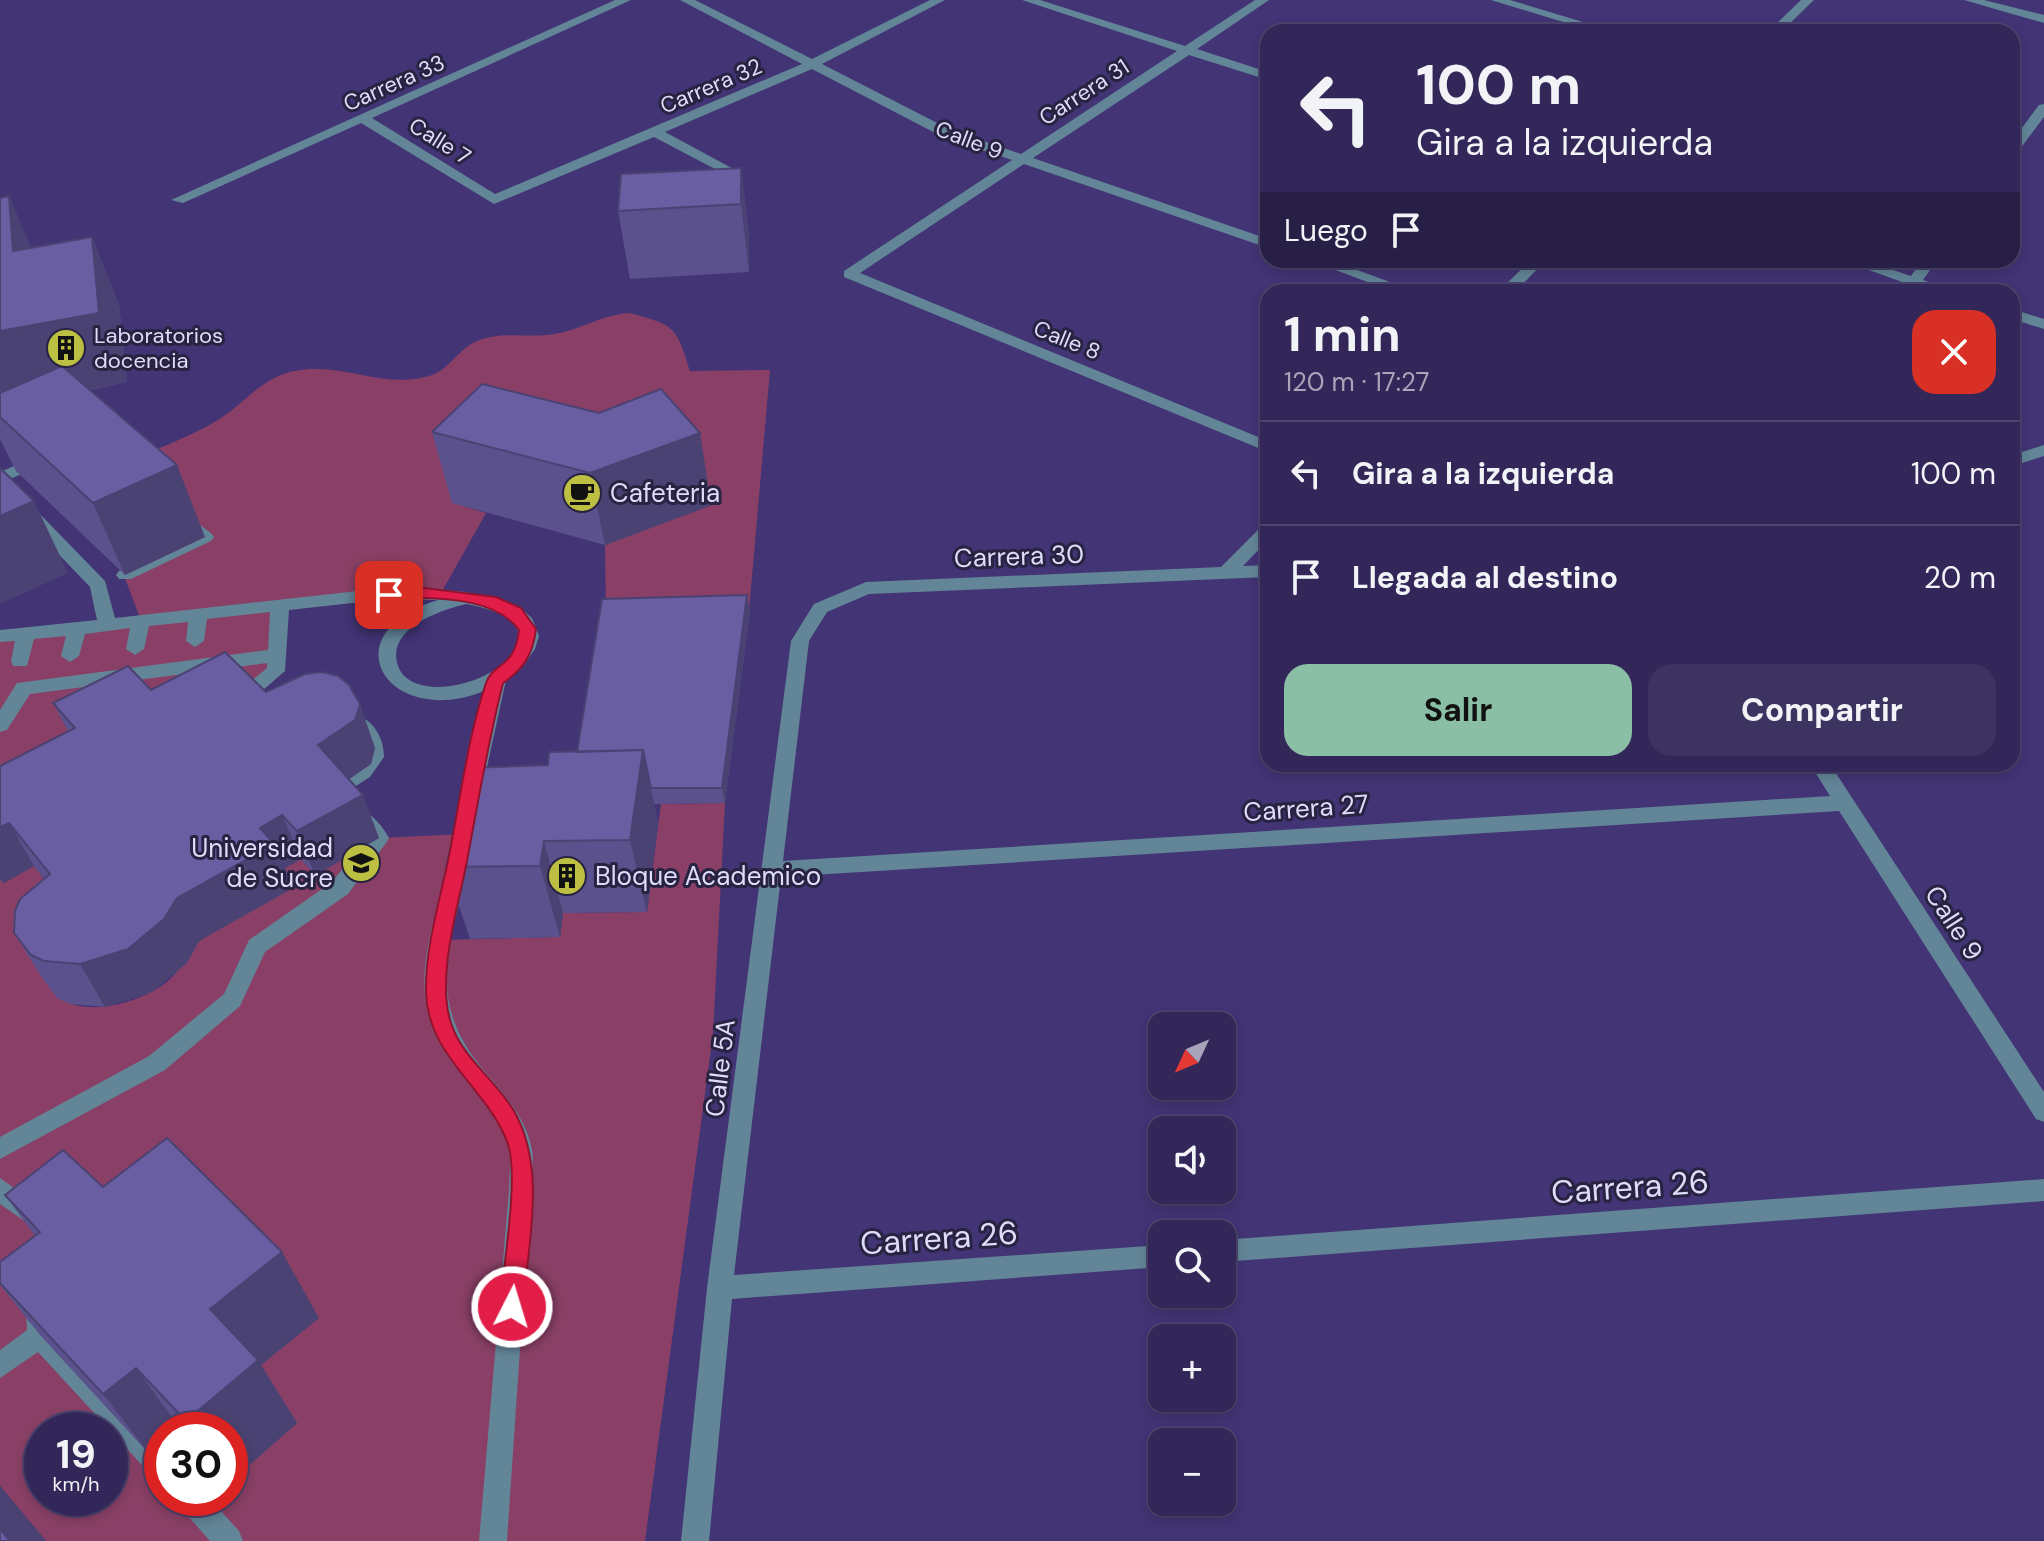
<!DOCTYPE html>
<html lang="es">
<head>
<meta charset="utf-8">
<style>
  body { margin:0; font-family:"DM Sans",sans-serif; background:#3d3361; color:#f1f3f6; height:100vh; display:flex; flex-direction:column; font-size:30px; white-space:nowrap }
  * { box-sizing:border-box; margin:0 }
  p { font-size:26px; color:#a8a5ba }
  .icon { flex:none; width:44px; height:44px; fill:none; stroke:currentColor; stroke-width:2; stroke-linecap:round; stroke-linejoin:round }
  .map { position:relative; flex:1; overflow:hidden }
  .sheet { position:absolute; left:1260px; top:284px; width:760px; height:488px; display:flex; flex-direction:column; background:#322758; border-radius:24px; box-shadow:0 4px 12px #0003,0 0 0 2px #4d446e }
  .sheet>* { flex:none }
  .hud { position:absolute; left:1260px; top:24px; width:760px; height:244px; border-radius:24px; box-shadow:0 4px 12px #0003,0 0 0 2px #4d446e; background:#322758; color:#f1f3f6; overflow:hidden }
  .needle { width:52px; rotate:226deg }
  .tools { position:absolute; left:1148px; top:1012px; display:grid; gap:16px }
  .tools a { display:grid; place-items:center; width:88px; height:88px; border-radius:16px; background:#322758; box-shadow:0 4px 12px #0003,0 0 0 2px #4d446e; font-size:40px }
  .speed { position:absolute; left:24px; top:1412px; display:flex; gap:16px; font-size:40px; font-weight:700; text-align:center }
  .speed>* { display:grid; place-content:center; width:104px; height:104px; border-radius:50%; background:#322758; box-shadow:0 4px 12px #0003,0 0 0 2px #4d446e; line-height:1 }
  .speed small { font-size:20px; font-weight:400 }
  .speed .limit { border:12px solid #d22; background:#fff; color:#111 }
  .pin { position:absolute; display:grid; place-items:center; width:68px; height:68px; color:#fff; margin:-34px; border-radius:16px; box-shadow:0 4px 12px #0006 }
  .me { position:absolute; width:88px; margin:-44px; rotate:5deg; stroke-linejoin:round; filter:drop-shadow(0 0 6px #0008) }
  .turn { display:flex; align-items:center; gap:28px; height:168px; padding:0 24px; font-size:36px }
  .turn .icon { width:104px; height:104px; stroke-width:2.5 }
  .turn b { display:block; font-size:56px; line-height:68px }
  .then { display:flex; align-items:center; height:76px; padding:0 24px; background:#0003; gap:16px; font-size:30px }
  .round { display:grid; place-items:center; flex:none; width:84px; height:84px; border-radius:24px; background:#3d3361 }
  .headline { display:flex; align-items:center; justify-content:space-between; height:136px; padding:0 24px }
  h1 { font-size:48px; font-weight:700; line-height:60px }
  .primary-button { display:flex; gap:16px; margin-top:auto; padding:16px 24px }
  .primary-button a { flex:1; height:92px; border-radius:24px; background:#8abfa5; color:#111; font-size:32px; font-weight:700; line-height:92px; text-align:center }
  .primary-button a+a { background:#3d3361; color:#f1f3f6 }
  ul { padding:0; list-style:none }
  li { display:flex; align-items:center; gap:24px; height:104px; padding:0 24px; border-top:2px solid #4d446e }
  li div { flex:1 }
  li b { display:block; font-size:30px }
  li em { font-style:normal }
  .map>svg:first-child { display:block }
  .green { fill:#8a4066; fill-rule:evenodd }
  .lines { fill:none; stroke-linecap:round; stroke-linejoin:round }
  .minor { fill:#628597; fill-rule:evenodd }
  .wall { fill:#5b518c }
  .shaded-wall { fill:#4a4272 }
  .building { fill:#6a5ea3; stroke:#4a4272; stroke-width:2 }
  .route { fill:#e11d48; stroke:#92132f; stroke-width:2 }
  .labels { text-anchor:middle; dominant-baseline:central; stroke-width:6; stroke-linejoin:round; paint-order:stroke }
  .far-street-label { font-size:22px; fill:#dfdcfb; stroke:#282340 }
  .far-poi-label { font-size:22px; fill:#dfdcfb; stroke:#282340; text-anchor:start }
  .poi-label { font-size:26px; fill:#dfdcfb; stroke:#282340; text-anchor:start }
  .street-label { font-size:26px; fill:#dfdcfb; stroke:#282340 }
  .near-street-label { font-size:32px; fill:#dfdcfb; stroke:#282340 }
</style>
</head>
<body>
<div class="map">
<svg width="2044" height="1541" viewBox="0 0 2044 1541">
  <rect width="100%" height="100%" fill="#423475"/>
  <!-- green -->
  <path class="green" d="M629 313C674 325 676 325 690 371L770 370 749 611 606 614 605 545 712 505 674 460 613 484 453 503 486 513 440 595 279 605 277 672 0 796V636L141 621 123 573V463C154 450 188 438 218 420 244 404 261 378 294 371 345 361 384 391 432 375 449 369 458 350 475 342 502 329 531 340 559 333 584 328 602 315 629 313Z
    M725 803 713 1034 645 1541H46L0 1486V1189L35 1220 162 1447V1498H230V1482L297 1423 0 1184V879L4 883 34 866 75 918 41 954C40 1027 126 1013 167 982 183 969 190 948 201 940 228 919 263 905 293 888L279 872 301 859 316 875 379 838 465 834 442 940 560 937 563 913 647 912 661 804ZM42 1430H110V1498H42Z"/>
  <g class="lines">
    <!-- minor -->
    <path class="minor" d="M615 0H631L372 118 495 194 802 64 680 0H695L812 59 930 0H945L822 64 951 130 1021 154 1177 51 1022 0H1040L1185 46 1255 0H1269L1197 49 1268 72V80L1189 55 1033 158 1268 239V248L1024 164 860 273 1268 441V452L844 277V271L1012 160 941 136 812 69 665 132 739 172 741 175 734 179 654 137 494 204 361 123 183 203 171 200Z
      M1491 0H1510L1616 32H1596Z
      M1801 0H1814L1781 32H1768Z
      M1964 0H1984L2044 15V23Z
      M2044 104V117L2017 153 2012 154V141L2039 105Z
      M1309 260H1330L1417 292H1394Z
      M1531 260H1546L1515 292H1498Z
      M1841 260H1863L1911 276 1922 260H1937L1923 280 1954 292H1931L1917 287 1914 292H1898L1905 283Z
      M2012 309 2044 319V329L2012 319Z
      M2044 445V456L2012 466V455Z
      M38 456 46 461 44 465 0 483V472Z
      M30 509 36 510 105 581 115 618 403 586 466 592 518 606 532 618 539 636 535 649 523 666 506 680 480 799 473 801 463 794 484 691C388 730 327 634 438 600L389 599 289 610 285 671 255 697 258 701 255 706H241L233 696 267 668V663L30 694 7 730 0 732V710L17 683 268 650 270 612 207 619 204 641 195 647 186 641 188 622 149 626 144 649 135 655 126 649 130 628 85 634 79 656 70 662 61 656 66 636 34 639 27 666H13L11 661 15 641 0 642V630L97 620 90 587 24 518 21 514 24 510ZM466 604C578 624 487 696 426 686 414 684 402 678 398 666 385 629 440 610 466 604Z
      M185 514 211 533 214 537 211 541 131 579H119L116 575 119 571 193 536 176 519Z
      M1268 524V540L1243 566 1268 565V577L869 594 827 612 809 641 783 861 1830 796 1810 764H1830L2044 1092V1122L2036 1119 1839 811 781 877 734 1275 1162 1245V1267L732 1299 709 1541H681L707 1288 791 641 814 604 866 582 1221 567 1262 526Z
      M354 714C374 720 384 738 384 757L370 777 348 791 347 799C336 803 330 799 325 789 339 767 364 776 364 742L344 721Z
      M361 810C373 814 383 827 389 838L386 843 348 894 265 952 240 1006 165 1070 0 1159V1137L149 1056 224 994 249 940 332 882 367 838 351 818 354 813Z
      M459 857 466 859 469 865C449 948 424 1001 486 1073 507 1097 530 1124 533 1157L507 1541H479L509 1190C509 1176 512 1161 508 1147 496 1098 445 1071 430 1022 414 971 436 914 449 865L452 859Z
      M0 1178 35 1203 38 1211 35 1219 26 1222 0 1204Z
      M2044 1179V1201L1222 1262V1240Z
      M39 1299 48 1303 53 1330 162 1447V1480L152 1476 38 1352 0 1378V1350L27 1330 26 1311 30 1303Z
      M177 1498H209L239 1531 243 1541H210L181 1508Z"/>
  </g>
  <!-- wall -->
  <path class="wall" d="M741 168 749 235V272L630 279 618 211Z
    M9 196 31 248 92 237 119 305 127 382 90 390 205 537 125 575 16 471 0 439V198Z
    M599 413 700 433 711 505 605 545 452 503 432 432Z
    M750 611 725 803 654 804 658 822 647 912 563 913 560 937 470 939 446 867 548 765 577 752Z
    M151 690 266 692 375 748 371 764 349 779 379 838 315 875 301 859 285 868 293 888 199 941 187 963 152 992 105 1007 70 1004 57 998 41 976 14 933 44 879 34 866 3 883 0 879V766L68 731 53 703Z
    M103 1187 319 1318 261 1365 297 1423 230 1482V1430H162V1447L151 1456 40 1335 0 1285V1262L35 1236 5 1195Z"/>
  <!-- shaded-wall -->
  <path class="shaded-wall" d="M741 168 749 235V272L741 204Z
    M9 196 38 264 13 251Z
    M92 237 119 305 127 382 0 407V315Z
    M700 433 711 505 605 545 590 473Z
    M177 465 205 537 125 575 93 503Z
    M34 501 68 573 0 604V516Z
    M747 595 750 611 725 803 722 788Z
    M360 704 375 748 371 764 335 789 318 745Z
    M643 750 658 822 647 912 630 840Z
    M363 795 379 838 315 875 297 831Z
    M282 815 301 859 285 868 293 888 199 941 187 963 152 992 105 1007 80 964 177 898 260 828Z
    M9 823 34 866 3 883 0 878V827Z
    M544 841 563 913 560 937 540 866Z
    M282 1252 319 1318 261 1365 297 1423 230 1482V1430H193L186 1421 210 1309Z
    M136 1368 181 1430H162V1447L151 1456 103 1394Z
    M0 1486 46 1541H10L0 1529Z"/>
  <!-- building -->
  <path class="building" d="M741 168V204L618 211 621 174Z
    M9 196 13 251 92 237 99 313 0 331V198Z
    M62 366 177 465 93 503 0 417V393Z
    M482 384 599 413 661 389 700 433 590 473 432 432Z
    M0 468 34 501 0 516Z
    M747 595 722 788H651L643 750 577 752 602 599Z
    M225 652 266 692 305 674 322 672 338 676 349 685 360 704 355 720 318 745 363 795 297 831 282 815 260 828 274 844 177 898 164 919 128 949 80 964 44 961 31 955 14 933 15 911 20 899 50 874 9 823 0 827V766L75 728 53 703 128 666 151 690Z
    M643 750 630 840 544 841 540 866 446 867 469 768 548 765 549 752Z
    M167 1138 282 1252 210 1309 258 1360 186 1421 136 1368 103 1394 0 1283V1262L40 1232 5 1195 63 1150 103 1187Z
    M0 1529 10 1541H0Z"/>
  <!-- route -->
  <path class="route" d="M416 587 496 597 521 608 536 629C533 654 524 669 503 683 488 742 478 802 467 861 458 907 436 978 451 1023 462 1058 496 1080 514 1111 547 1169 528 1243 523 1307L520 1314 512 1317 504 1314 500 1307C503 1268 519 1178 508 1144 488 1088 427 1057 426 992 425 949 439 903 448 861 460 802 467 740 486 683 493 662 515 669 519 630 498 601 450 598 416 598 403 598 389 604 380 595L389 589Z"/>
  <!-- icons -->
  <defs>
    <g id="building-disc" transform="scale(2)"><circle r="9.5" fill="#bdbf43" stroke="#282340"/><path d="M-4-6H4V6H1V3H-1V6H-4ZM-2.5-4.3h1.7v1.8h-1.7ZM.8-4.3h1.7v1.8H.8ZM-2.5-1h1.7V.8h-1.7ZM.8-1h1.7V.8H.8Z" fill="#111"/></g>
    <g id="cafe-disc" transform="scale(2)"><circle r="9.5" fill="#bdbf43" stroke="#282340"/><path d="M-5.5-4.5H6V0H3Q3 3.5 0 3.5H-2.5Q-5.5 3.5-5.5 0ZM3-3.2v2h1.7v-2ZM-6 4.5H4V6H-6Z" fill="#111"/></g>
    <g id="university-disc" transform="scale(2)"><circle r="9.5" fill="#bdbf43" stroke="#282340"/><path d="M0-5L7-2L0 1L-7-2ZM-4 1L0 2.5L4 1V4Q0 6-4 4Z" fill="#111"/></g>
  </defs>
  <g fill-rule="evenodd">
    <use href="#building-disc" x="66" y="348"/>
    <use href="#cafe-disc" x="582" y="493"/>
    <use href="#university-disc" x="361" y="863"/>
    <use href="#building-disc" x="567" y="876"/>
  </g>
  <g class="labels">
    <!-- far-street labels -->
    <g class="far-street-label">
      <text transform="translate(394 83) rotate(-24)">Carrera 33</text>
      <text transform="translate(711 86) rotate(-23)">Carrera 32</text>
      <text transform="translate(1084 92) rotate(-33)">Carrera 31</text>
      <text transform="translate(969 140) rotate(21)">Calle 9</text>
      <text transform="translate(440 141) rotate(32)">Calle 7</text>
      <text transform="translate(1067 340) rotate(22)">Calle 8</text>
    </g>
    <!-- far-poi labels -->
    <g class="far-poi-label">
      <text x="94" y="335">Laboratorios<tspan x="94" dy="25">docencia</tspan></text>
    </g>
    <!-- poi labels -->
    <g class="poi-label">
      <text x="610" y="493">Cafeteria</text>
      <text x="333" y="848" text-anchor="end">Universidad<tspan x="333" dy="30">de Sucre</tspan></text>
      <text x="595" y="876">Bloque Academico</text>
    </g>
    <!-- street labels -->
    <g class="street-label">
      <text transform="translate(1019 556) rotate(-2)">Carrera 30</text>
      <text transform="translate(1306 808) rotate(-4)">Carrera 27</text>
      <text transform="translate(1954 923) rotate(57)">Calle 9</text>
      <text transform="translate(720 1068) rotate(-83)">Calle 5A</text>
    </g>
    <!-- near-street labels -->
    <g class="near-street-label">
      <text transform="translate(1630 1187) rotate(-4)">Carrera 26</text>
      <text transform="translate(939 1238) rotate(-4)">Carrera 26</text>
    </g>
  </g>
</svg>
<div class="tools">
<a><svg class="needle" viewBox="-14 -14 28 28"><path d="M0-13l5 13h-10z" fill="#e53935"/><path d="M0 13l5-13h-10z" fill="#a8a5ba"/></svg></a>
<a><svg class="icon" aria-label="sound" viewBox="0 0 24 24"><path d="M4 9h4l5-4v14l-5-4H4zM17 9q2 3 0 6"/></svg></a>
<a><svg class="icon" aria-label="search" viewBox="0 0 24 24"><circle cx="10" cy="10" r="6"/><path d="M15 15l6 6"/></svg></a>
<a>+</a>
<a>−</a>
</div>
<div class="speed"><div>19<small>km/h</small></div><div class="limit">30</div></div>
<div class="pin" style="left:389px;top:595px;background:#d93025"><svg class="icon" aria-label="arrive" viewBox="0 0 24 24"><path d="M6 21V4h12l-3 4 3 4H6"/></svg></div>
<svg class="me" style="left:512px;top:1307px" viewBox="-20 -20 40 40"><circle r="17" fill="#e11d48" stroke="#fff" stroke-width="3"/><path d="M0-11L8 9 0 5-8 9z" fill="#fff"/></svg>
<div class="hud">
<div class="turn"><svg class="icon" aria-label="left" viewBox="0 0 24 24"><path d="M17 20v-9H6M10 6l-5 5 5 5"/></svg><div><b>100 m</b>Gira a la izquierda</div></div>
<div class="then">Luego<svg class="icon" aria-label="arrive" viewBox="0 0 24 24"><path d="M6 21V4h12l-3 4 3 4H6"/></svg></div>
</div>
<section class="sheet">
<div class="headline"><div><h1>1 min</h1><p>120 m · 17:27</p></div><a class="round" style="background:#d93025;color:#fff"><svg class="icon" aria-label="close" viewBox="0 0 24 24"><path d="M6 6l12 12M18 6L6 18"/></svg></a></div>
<ul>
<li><svg class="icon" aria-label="left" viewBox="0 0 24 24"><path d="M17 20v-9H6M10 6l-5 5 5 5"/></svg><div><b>Gira a la izquierda</b></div><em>100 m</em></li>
<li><svg class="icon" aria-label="arrive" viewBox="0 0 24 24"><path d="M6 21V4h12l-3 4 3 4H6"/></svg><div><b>Llegada al destino</b></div><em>20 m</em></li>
</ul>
<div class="primary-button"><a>Salir</a><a>Compartir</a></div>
</section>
</div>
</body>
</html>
